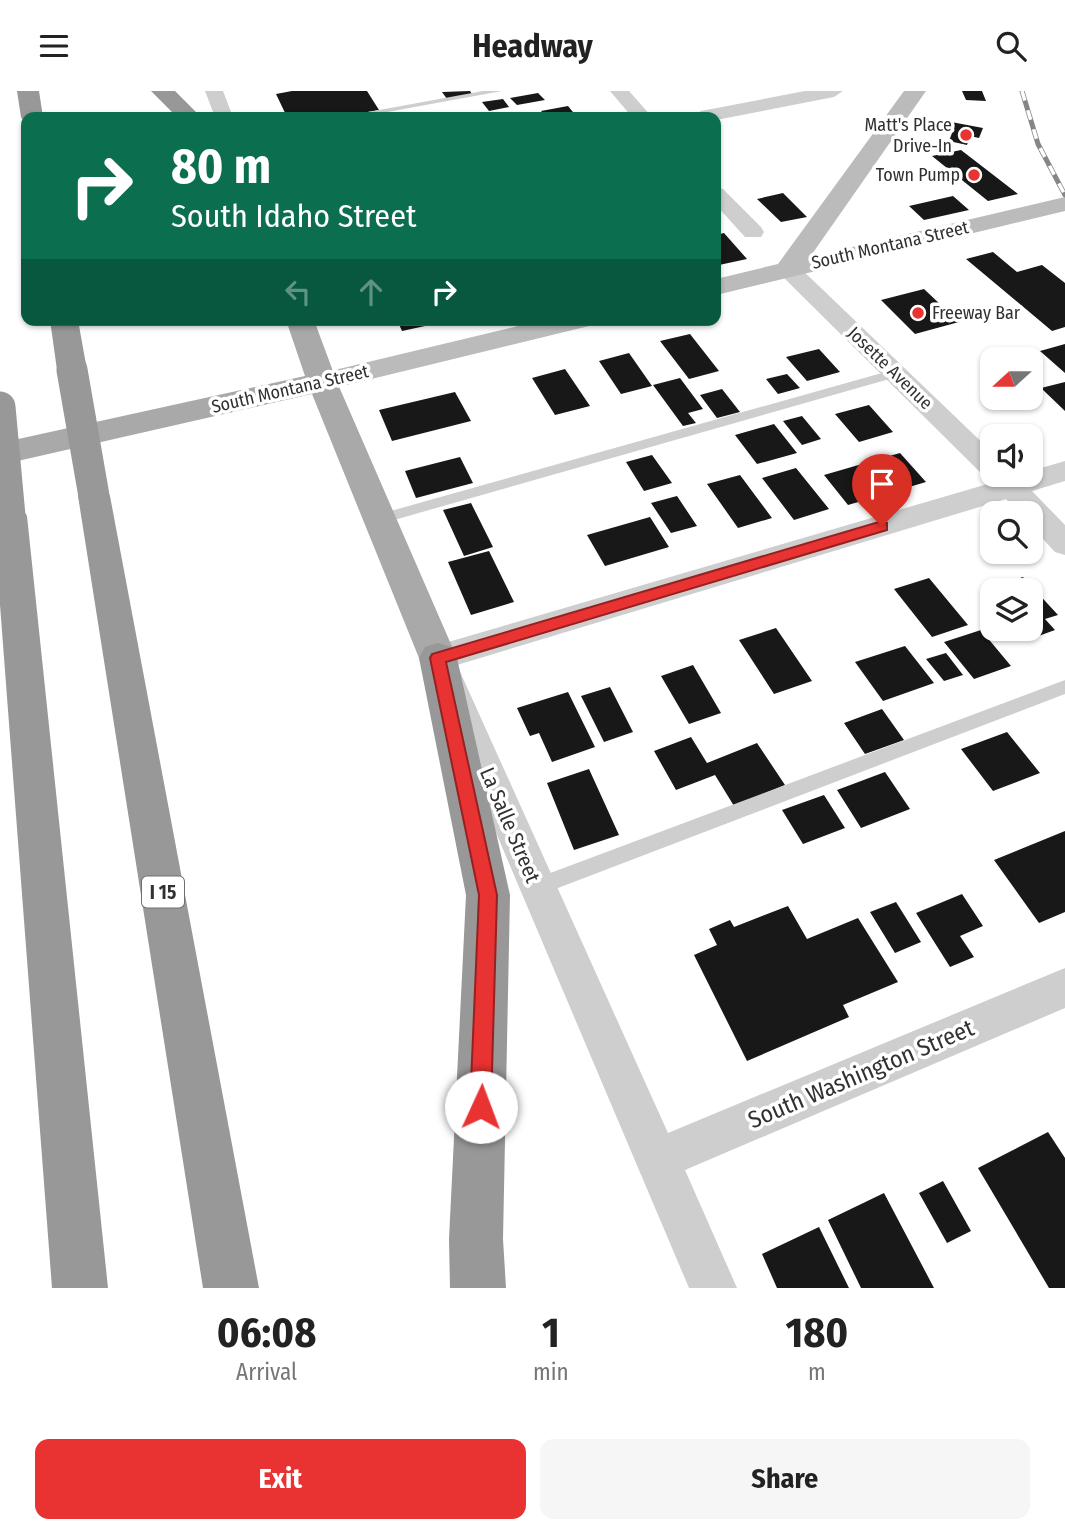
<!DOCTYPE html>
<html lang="en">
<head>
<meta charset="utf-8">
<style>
  body { margin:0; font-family:"Fira Sans Condensed",sans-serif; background:#f6f6f6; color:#222; height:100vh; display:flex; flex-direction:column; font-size:26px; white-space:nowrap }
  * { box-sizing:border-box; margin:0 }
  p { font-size:23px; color:#767676 }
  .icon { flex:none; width:38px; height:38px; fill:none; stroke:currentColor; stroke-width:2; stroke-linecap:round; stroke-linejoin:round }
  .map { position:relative; height:1197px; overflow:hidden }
  .side { display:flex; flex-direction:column; background:#fff; flex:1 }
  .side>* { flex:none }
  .top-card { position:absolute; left:21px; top:21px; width:700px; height:214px; border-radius:14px; box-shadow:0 2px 5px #0004; background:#0b6e4f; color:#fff; overflow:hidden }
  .needle { width:46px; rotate:249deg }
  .buttons { position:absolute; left:980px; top:256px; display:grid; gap:14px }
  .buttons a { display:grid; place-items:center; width:63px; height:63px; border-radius:14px; background:#fff; box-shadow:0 2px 5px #0004; font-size:35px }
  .pin { position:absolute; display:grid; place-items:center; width:60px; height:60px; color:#fff; margin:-72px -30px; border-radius:50% 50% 50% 0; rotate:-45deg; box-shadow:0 0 7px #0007 }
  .pin .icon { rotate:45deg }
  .me { position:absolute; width:77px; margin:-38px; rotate:2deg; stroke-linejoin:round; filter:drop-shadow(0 0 5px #0008) }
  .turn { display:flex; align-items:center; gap:24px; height:147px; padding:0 35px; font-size:32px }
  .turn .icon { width:91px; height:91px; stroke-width:2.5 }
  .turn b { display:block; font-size:49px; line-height:60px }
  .lanes { display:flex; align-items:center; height:66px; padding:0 35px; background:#0003; justify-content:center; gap:35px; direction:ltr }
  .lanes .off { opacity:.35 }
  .eta { display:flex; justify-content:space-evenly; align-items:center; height:119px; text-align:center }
  .eta b { font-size:42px; font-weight:700; line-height:49px }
  .primary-button { display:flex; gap:14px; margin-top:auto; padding:14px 35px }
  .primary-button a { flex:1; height:80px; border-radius:14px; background:#e93232; color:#fff; font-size:28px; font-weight:700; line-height:80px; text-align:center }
  .primary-button a+a { background:#f6f6f6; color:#222 }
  header { display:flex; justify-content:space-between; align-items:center; height:91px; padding:0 35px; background:#fff; font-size:32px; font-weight:700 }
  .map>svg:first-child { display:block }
  .building { fill:#181818 }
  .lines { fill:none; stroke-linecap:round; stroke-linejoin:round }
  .service { fill:#cecece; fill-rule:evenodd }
  .minor { fill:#cecece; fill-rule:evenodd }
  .secondary { fill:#bbb; fill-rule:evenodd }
  .primary { fill:#a9a9a9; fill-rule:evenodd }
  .motorway { fill:#989898; fill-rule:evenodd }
  .rail-casing { stroke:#868686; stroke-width:5 }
  .rail { stroke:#fff; stroke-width:3.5; stroke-dasharray:10; stroke-linecap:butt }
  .motorway-bridge { stroke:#989898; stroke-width:31 }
  .route { fill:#e93232; stroke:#972020; stroke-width:2 }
  .poi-dot { fill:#e93232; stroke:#fff; stroke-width:2.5 }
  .labels { text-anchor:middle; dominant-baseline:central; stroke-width:7; stroke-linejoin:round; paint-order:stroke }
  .far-poi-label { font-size:18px; fill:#313131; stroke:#fff; text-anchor:end }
  .far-street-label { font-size:18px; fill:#313131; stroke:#fff }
  .shield { fill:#fff; stroke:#6f6f6f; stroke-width:2 }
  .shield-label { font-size:19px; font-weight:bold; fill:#313131 }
  .street-label { font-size:21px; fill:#313131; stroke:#fff }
  .near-street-label { font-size:24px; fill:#313131; stroke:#fff }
</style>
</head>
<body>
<header><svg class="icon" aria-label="menu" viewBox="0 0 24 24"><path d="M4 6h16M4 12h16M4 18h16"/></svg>Headway<svg class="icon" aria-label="search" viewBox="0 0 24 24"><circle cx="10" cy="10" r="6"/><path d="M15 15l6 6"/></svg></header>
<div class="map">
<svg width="1065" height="1197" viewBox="0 0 1065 1197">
  <rect width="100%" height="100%" fill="#fff"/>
  <!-- building -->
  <path class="building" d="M292 0H367L379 19 338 26H287L276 3Z
    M470 0 472 3 447 8 442 1Z
    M962 0H982L986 10 966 9Z
    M538 2 545 9 517 14 510 7Z
    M503 8 509 16 489 20 482 11Z
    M568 15 577 26H546L541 20Z
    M946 30 983 37 979 47 970 45 967 54 949 50 952 42 942 40Z
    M961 59 1018 103 988 110 932 65Z
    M783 102 807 126 781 131 757 108Z
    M953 105 969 119 924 129 909 115Z
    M724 142 747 168 719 174 716 170V144Z
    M993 161 1017 181 1042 174 1065 192V236L1052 240 966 168Z
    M924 198 959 231 915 243 881 209Z
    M397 229H437L439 232 402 240Z
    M690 243 719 280 689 288 660 250Z
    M1065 253V282L1040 260Z
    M819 258 840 281 807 290 786 266Z
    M629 262 652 295 621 303 599 270Z
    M565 278 590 315 555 324 532 287Z
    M787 283 800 297 778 303 766 288Z
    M680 287 703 318 688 322 696 332 683 335 653 294Z
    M1065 291V320L1041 297Z
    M722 298 740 321 717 327 700 304Z
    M455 301 471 330 392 350 379 319Z
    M869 314 893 341 859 351 835 323Z
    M802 325 821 348 802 354 783 330Z
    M774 333 797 362 757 373 735 344Z
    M900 362 926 391 848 414 824 384Z
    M652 364 672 392 644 400 626 371Z
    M460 366 473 392 416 407 405 380Z
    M796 377 829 418 794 429 762 387Z
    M740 384 772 427 738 437 707 393Z
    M677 405 697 435 671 442 651 412Z
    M471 412 493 456 464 465 443 419Z
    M650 426 669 456 605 475 587 444Z
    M489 460 514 511 471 524 448 471Z
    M1023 486 1058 524 1045 528 1055 539 1033 547 1025 537H1031V499L990 497Z
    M929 487 968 534 932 546 894 498Z
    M776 537 812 590 774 603 739 549Z
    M981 539 1011 575 974 588 944 551Z
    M905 555 934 592 883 610 855 571Z
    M946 562 963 584 944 590 926 568Z
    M693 574 721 622 689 633 661 585Z
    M610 596 633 641 604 651 581 605Z
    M568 601 595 656 552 671 539 642 530 645 517 617Z
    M882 618 904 649 865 663 844 632Z
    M1007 641 1040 682 993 700 961 658Z
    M691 646 707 672 757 652 785 694 734 715 715 684 676 699 654 660Z
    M589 678 619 744 574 759 547 692Z
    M885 681 910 718 861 737 837 699Z
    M824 704 845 737 803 753 782 719Z
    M1065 740V821L1039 832 994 769Z
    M962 803 983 835 960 845 974 866 950 876 916 822Z
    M896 811 921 851 895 862 870 821Z
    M788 815 807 848 858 827 898 891 843 914 849 926 747 970 694 864 717 854 709 838 730 829 734 836Z
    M1048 1041 1065 1067V1197H1049L978 1077Z
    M943 1090 971 1140 947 1152 919 1102Z
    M884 1102 934 1197H861L828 1129Z
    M819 1136 849 1197H777L762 1163Z"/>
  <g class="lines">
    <!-- service -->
    <path class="service" d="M483 0H502L360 26H341Z
      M896 278 902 282 900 285 380 433 373 428 380 423Z
      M1065 589V603L537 805 531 802 528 796 531 790 537 787Z"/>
    <!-- minor -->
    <path class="minor" d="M205 0H223L233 26H215Z
      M610 0H629L652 26H632Z
      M805 0H843L834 6 716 29V26H691L701 20Z
      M716 96 723 98 761 136 764 141 761 146H745L716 114Z
      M788 171 796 173 992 361V383H1031V380L1065 370V390L1032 400 1065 434V464L1055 461 1031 435V422H1019L1006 408 457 574 668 1042 1065 877V917L685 1079 737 1197H689L422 567 427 558 438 554 991 392 780 183 777 178 780 173Z"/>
    <!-- secondary -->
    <path class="secondary" d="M904 0H926L810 166 1065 106V120L716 204V188L778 173Z
      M543 229H593L589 235 322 300 312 298 307 291 312 284 322 282Z"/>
    <!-- primary -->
    <path class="primary" d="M286 229H314L337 291 457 567 451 578 438 582 425 578 419 567 312 303 0 374V352L305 285Z"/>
    <!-- motorway -->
    <path class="motorway" d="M17 0H39L43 26H26L24 31 21 26Z
      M151 0H175L201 26H177Z
      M50 229H78L87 279 82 286 72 288 62 286 57 279Z
      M94 393 106 397 110 405 259 1197H203L78 405 82 397Z
      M10 413 22 416 27 425 108 1197H52L0 514V416Z
      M438 552 451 556 457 567 510 804 503 1148 506 1197H450L449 1148 466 804 419 567 425 556Z"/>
    <!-- rail casing -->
    <g class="rail-casing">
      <path id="rail" d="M1022 0 1038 53 1065 104"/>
    </g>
    <!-- rail -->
    <use href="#rail" class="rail"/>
    <!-- motorway-bridge -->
    <path class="motorway-bridge" d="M72 279 94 405
      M0 316 10 425"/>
  </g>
  <!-- route -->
  <path class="route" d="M882 430 887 432V439L446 571 497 804 491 1016 488 1023 481 1026 473 1023 470 1016 479 804 430 567 432 563Z"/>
  <!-- markers -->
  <g class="poi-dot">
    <circle cx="966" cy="44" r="7"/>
    <circle cx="974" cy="84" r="7"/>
    <circle cx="918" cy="222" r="7"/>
  </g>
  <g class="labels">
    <!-- far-poi labels -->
    <g class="far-poi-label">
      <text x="952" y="34">Matt's Place<tspan x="952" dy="21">Drive-In</tspan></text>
      <text x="960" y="84">Town Pump</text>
      <text x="932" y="222" text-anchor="start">Freeway Bar</text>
    </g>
    <!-- far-street labels -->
    <g class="far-street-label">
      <text transform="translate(890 154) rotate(-13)">South Montana Street</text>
      <text transform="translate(890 277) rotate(44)">Josette Avenue</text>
      <text transform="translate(290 298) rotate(-13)">South Montana Street</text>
    </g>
    <!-- shield labels -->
    <rect class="shield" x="142" y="785.5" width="42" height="31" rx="5"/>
    <g class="shield-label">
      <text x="163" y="801">I 15</text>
    </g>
    <!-- street labels -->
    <g class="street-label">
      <text transform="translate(510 734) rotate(67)">La Salle Street</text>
    </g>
    <!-- near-street labels -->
    <g class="near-street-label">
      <text transform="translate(861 983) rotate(-23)">South Washington Street</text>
    </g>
  </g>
</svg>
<div class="buttons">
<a><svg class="needle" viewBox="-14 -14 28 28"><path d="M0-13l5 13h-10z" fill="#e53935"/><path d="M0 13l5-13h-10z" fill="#767676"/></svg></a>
<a><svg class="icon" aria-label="sound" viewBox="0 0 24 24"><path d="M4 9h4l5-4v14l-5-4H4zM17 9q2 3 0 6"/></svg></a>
<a><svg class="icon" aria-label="search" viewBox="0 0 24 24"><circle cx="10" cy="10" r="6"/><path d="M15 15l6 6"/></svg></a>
<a><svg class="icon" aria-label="layers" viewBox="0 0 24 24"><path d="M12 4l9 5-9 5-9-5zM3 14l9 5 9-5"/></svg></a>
</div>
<div class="pin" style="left:882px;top:435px;background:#d93025"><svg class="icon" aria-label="arrive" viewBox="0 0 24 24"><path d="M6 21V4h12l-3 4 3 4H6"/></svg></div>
<svg class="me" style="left:481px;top:1016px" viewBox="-20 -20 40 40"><circle r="19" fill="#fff"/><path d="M0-13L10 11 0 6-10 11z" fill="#e93232"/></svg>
<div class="top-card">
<div class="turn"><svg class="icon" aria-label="right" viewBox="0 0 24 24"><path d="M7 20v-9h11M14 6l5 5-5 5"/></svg><div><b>80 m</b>South Idaho Street</div></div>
<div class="lanes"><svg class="icon off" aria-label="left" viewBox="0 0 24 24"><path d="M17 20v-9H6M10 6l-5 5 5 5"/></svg><svg class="icon off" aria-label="ahead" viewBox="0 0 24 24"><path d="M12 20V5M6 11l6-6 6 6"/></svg><svg class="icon" aria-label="right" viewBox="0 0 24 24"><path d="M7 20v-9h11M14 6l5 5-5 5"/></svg></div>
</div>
</div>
<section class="side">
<div class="eta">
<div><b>06:08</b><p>Arrival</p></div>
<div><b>1</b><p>min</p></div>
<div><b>180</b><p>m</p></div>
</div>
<div class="primary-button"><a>Exit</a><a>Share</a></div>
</section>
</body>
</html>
